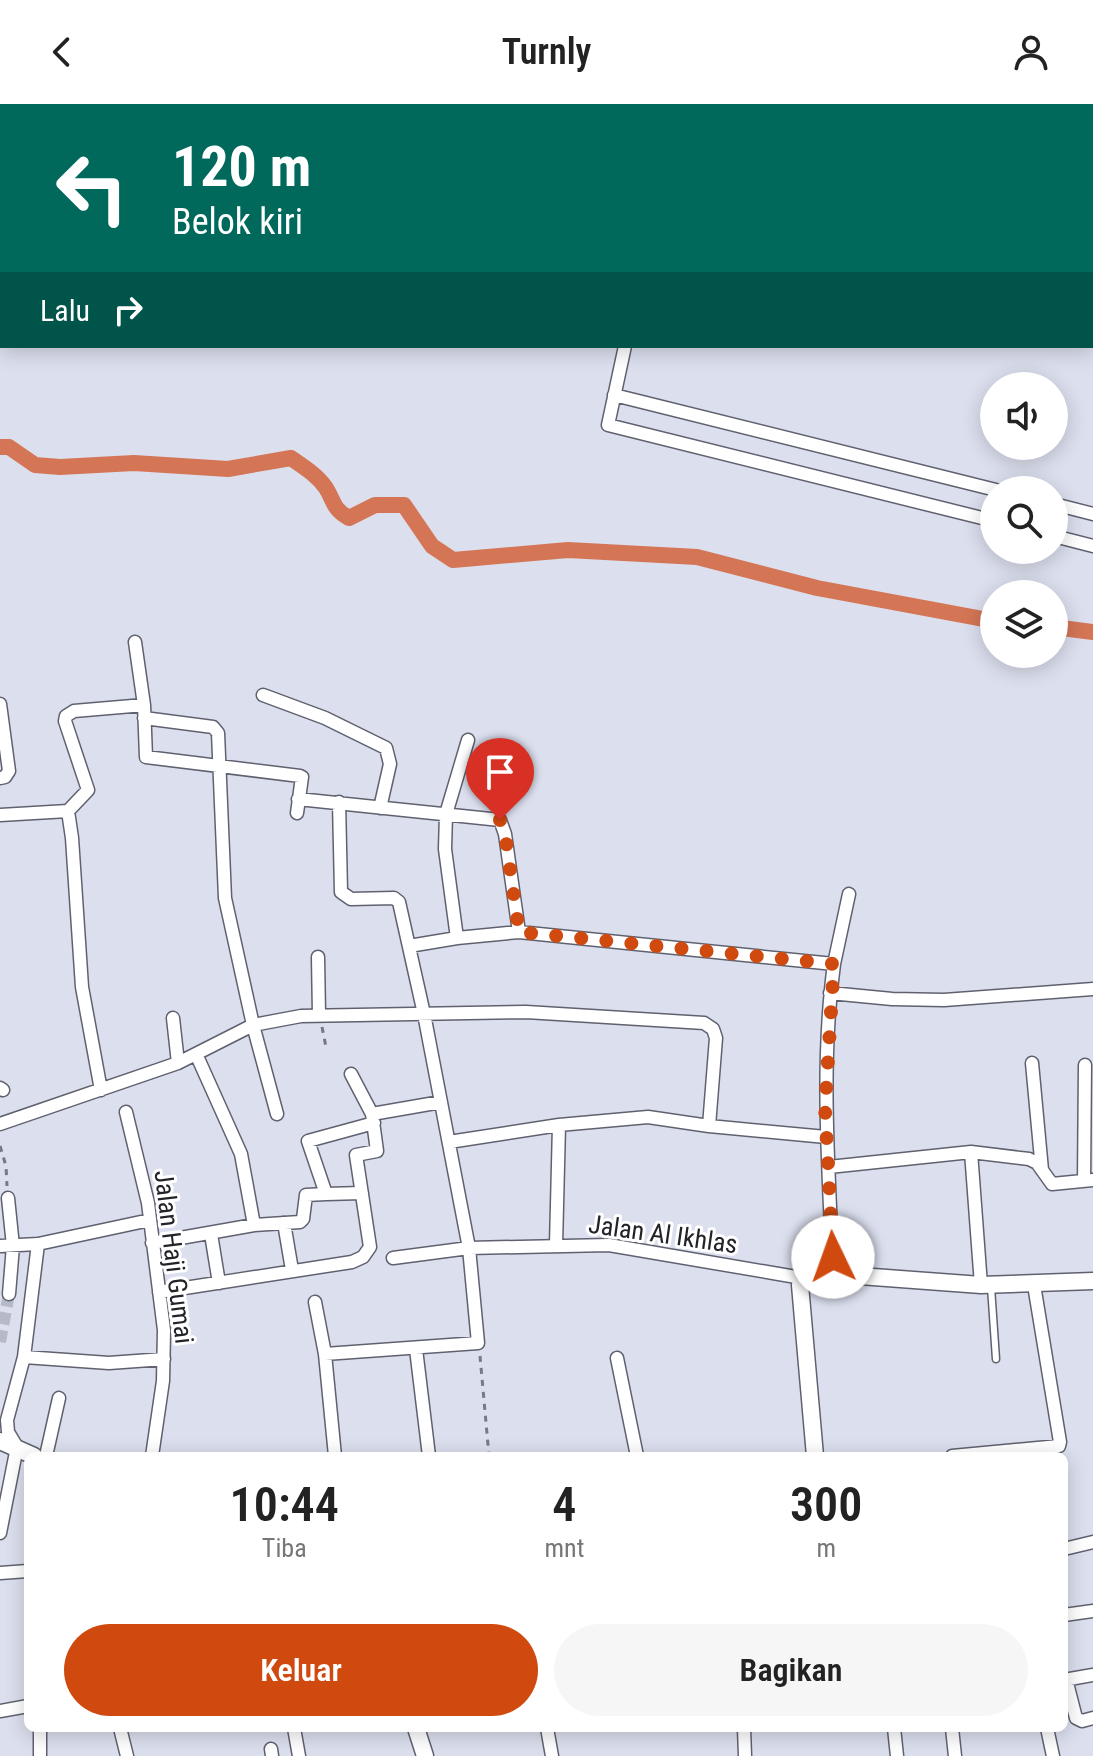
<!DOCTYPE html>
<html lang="id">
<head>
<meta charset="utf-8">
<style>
  body { margin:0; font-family:"Roboto Condensed",sans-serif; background:#f6f6f6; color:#222; height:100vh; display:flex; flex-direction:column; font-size:30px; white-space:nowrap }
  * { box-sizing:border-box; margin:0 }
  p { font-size:26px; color:#767676 }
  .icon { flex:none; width:44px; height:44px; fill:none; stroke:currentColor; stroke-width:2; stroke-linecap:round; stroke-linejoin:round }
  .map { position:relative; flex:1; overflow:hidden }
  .sheet { position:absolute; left:24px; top:1348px; width:1044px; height:280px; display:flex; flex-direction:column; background:#fff; border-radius:12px; box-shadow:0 4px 20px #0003 }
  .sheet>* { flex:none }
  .banner { position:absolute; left:0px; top:0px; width:1094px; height:244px; box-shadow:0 4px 20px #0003; background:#00695c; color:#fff; overflow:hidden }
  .fabs { position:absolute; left:980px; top:268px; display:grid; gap:16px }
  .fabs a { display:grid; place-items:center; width:88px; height:88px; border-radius:50%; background:#fff; box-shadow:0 4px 20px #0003; font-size:40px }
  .pin { position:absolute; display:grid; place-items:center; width:68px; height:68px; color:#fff; margin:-82px -34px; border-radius:50% 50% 50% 0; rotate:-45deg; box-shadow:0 0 8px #0007 }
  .pin .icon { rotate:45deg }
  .me { position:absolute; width:88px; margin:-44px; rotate:357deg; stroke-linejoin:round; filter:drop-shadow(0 0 6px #0008) }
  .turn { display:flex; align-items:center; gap:28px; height:168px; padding:0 40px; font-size:36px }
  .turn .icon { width:104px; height:104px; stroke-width:2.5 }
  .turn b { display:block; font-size:56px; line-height:68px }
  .then { display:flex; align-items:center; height:76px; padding:0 40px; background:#0003; gap:16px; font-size:30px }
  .eta { display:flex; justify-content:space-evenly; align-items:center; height:136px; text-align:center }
  .eta b { font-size:48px; font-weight:600; line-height:56px }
  .cta { display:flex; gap:16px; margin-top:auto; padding:16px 40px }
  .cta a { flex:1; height:92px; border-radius:48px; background:#d04a10; color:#fff; font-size:32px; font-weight:600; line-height:92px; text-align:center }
  .cta a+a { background:#f6f6f6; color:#222 }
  header { display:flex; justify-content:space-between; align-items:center; height:104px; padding:0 40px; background:#fff; font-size:36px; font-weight:600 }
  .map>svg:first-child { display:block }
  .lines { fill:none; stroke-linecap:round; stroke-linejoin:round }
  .canal { stroke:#d47656; stroke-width:16 }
  .minor-tunnel { stroke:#b7b9c7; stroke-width:12; stroke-dasharray:12 6; stroke-linecap:butt }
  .service-casing { stroke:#5f616f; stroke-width:9 }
  .minor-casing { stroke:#5f616f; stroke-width:15 }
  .tertiary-casing { stroke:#5f616f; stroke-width:19 }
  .path { stroke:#777983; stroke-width:3; stroke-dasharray:6 6; stroke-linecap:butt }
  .service { stroke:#fff; stroke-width:6 }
  .minor { stroke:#fff; stroke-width:12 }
  .tertiary { stroke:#fff; stroke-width:16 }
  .route { stroke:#d04a10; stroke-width:14; stroke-dasharray:0 25.2 }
  .labels { text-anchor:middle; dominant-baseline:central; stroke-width:6; stroke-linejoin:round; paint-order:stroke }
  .street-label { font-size:26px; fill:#222329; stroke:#fff }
</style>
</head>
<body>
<header><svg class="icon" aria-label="back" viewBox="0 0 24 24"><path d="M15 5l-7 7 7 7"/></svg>Turnly<svg class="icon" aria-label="person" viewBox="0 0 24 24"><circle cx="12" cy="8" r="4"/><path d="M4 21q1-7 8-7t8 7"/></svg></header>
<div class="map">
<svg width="1093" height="1652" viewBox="0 0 1093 1652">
  <rect width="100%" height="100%" fill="#dcdfee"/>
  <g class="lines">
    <!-- canal -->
    <path class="canal" d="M0 343H9L35 361 60 363 134 359 228 365 291 354C304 363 317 371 326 384 335 399 333 405 349 414L375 401H404L432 442 453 456 568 446 697 453 817 484 994 517
      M1054 523 1093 528"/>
    <!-- minor-tunnel -->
    <path class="minor-tunnel" d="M0 1238 9 1190"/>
    <!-- service casing -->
    <g class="service-casing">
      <path id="service" d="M991 1183 996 1255"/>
    </g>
    <!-- minor casing -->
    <g class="minor-casing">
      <path id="minor" d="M992 0 994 2
        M5 2 10 0
        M846 2 847 0
        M1092 38H1093
        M1092 192 1093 193
        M625 242 608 321 994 417
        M614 291 996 386
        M1054 400 1093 410
        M1054 432 1093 442
        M135 538 144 601 146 653 300 672 302 673 297 709
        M263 591 325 614 386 644 390 660 380 704
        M0 600 9 667 5 673 0 674
        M144 614 213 623 218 629 225 794 253 921 277 1010
        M298 695 500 716 505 730 519 828
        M0 711 68 707
        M457 834 445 745 446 710 468 636
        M409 842 457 834 519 828 834 860C820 963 829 1067 833 1170
        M318 853 319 911
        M834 860 849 790
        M830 889 892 895 944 896 1093 885
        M173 914 178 959
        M197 952 241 1050 254 1121
        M1032 959 1042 1066
        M0 984 3 986
        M101 986 82 883 72 734 68 707 88 686 65 617 66 612 74 607 144 601
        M126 1008 148 1099 164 1226 163 1277 152 1352
        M372 1010 441 998
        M0 1020 178 959 253 921 301 912 526 908 704 919 713 925 716 934 709 1022 826 1033
        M449 1038 559 1021 648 1013 709 1022
        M971 1048 981 1181
        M829 1063 971 1048 1029 1055 1037 1059 1052 1080 1093 1076
        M1084 1077 1085 961
        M362 1089 326 1090 308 1037 374 1019
        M8 1094 13 1142 9 1190
        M284 1119 292 1166
        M211 1130 219 1179
        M152 1139 254 1121 300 1118 303 1115 306 1091 326 1090
        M556 1141 559 1021
        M0 1142 38 1140 150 1116
        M393 1154 469 1144 609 1141 802 1174
        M159 1188 352 1158 363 1153 370 1143 356 1051 377 1047 372 1010 351 970
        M315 1198 325 1250 335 1352
        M416 1245 429 1352
        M325 1250 478 1239 469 1144 424 910 399 798 394 794 351 795 341 788 339 698
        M24 1253 109 1259 164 1255
        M617 1254 637 1352
        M46 1352 59 1294
        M952 1352 1059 1342 1060 1338 1034 1181
        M0 1429 17 1343 8 1328 7 1316 24 1253 38 1140
        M1064 1445 1093 1438
        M0 1469 28 1467
        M1064 1511 1093 1507
        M1066 1575 1076 1614 1082 1617 1093 1614
        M1064 1576 1093 1571
        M0 1607 28 1602
        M40 1624V1652
        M120 1624 127 1652
        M294 1624 299 1652
        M547 1624 552 1652
        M744 1624 745 1652
        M894 1624 897 1652
        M952 1624 955 1652
        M1047 1624 1053 1652
        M271 1645 272 1652"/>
    </g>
    <!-- tertiary casing -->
    <g class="tertiary-casing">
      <path id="tertiary" d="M0 1337 34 1352
        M815 1352 800 1181 805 1173 833 1170 981 1181 1093 1177
        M416 1624 425 1652"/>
    </g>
    <!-- path -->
    <path class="path" d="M322 923 326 943
      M0 1042 6 1062 7 1082
      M480 1252 489 1352"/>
    <!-- service -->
    <use href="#service" class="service"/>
    <!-- minor -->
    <use href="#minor" class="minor"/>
    <!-- tertiary -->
    <use href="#tertiary" class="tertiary"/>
  </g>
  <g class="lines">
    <!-- route -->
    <path class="route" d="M500 716 505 730 519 828 834 860 825 1004 833 1153"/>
  </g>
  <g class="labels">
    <!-- street labels -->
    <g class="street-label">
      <text transform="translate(663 1130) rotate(8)">Jalan Al Ikhlas</text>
      <text transform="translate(174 1153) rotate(83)">Jalan Haji Gumai</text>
    </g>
  </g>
</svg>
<div class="fabs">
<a><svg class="icon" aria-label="sound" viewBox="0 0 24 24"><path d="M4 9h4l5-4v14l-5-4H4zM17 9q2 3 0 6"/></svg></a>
<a><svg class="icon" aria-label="search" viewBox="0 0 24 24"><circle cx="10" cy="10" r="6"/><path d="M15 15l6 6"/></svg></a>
<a><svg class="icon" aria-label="layers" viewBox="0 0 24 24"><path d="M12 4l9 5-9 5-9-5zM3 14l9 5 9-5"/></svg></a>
</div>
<div class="pin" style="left:500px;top:716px;background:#d93025"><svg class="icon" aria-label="arrive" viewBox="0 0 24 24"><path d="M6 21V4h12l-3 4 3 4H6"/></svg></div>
<svg class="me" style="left:833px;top:1153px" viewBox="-20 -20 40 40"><circle r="19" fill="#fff"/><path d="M0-13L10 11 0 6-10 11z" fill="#d04a10"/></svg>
<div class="banner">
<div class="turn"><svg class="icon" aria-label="left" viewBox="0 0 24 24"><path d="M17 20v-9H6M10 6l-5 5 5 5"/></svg><div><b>120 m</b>Belok kiri</div></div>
<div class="then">Lalu<svg class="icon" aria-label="right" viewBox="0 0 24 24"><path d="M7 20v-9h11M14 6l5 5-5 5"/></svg></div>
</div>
<section class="sheet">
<div class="eta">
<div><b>10:44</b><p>Tiba</p></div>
<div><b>4</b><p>mnt</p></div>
<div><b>300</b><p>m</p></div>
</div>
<div class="cta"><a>Keluar</a><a>Bagikan</a></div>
</section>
</div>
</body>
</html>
